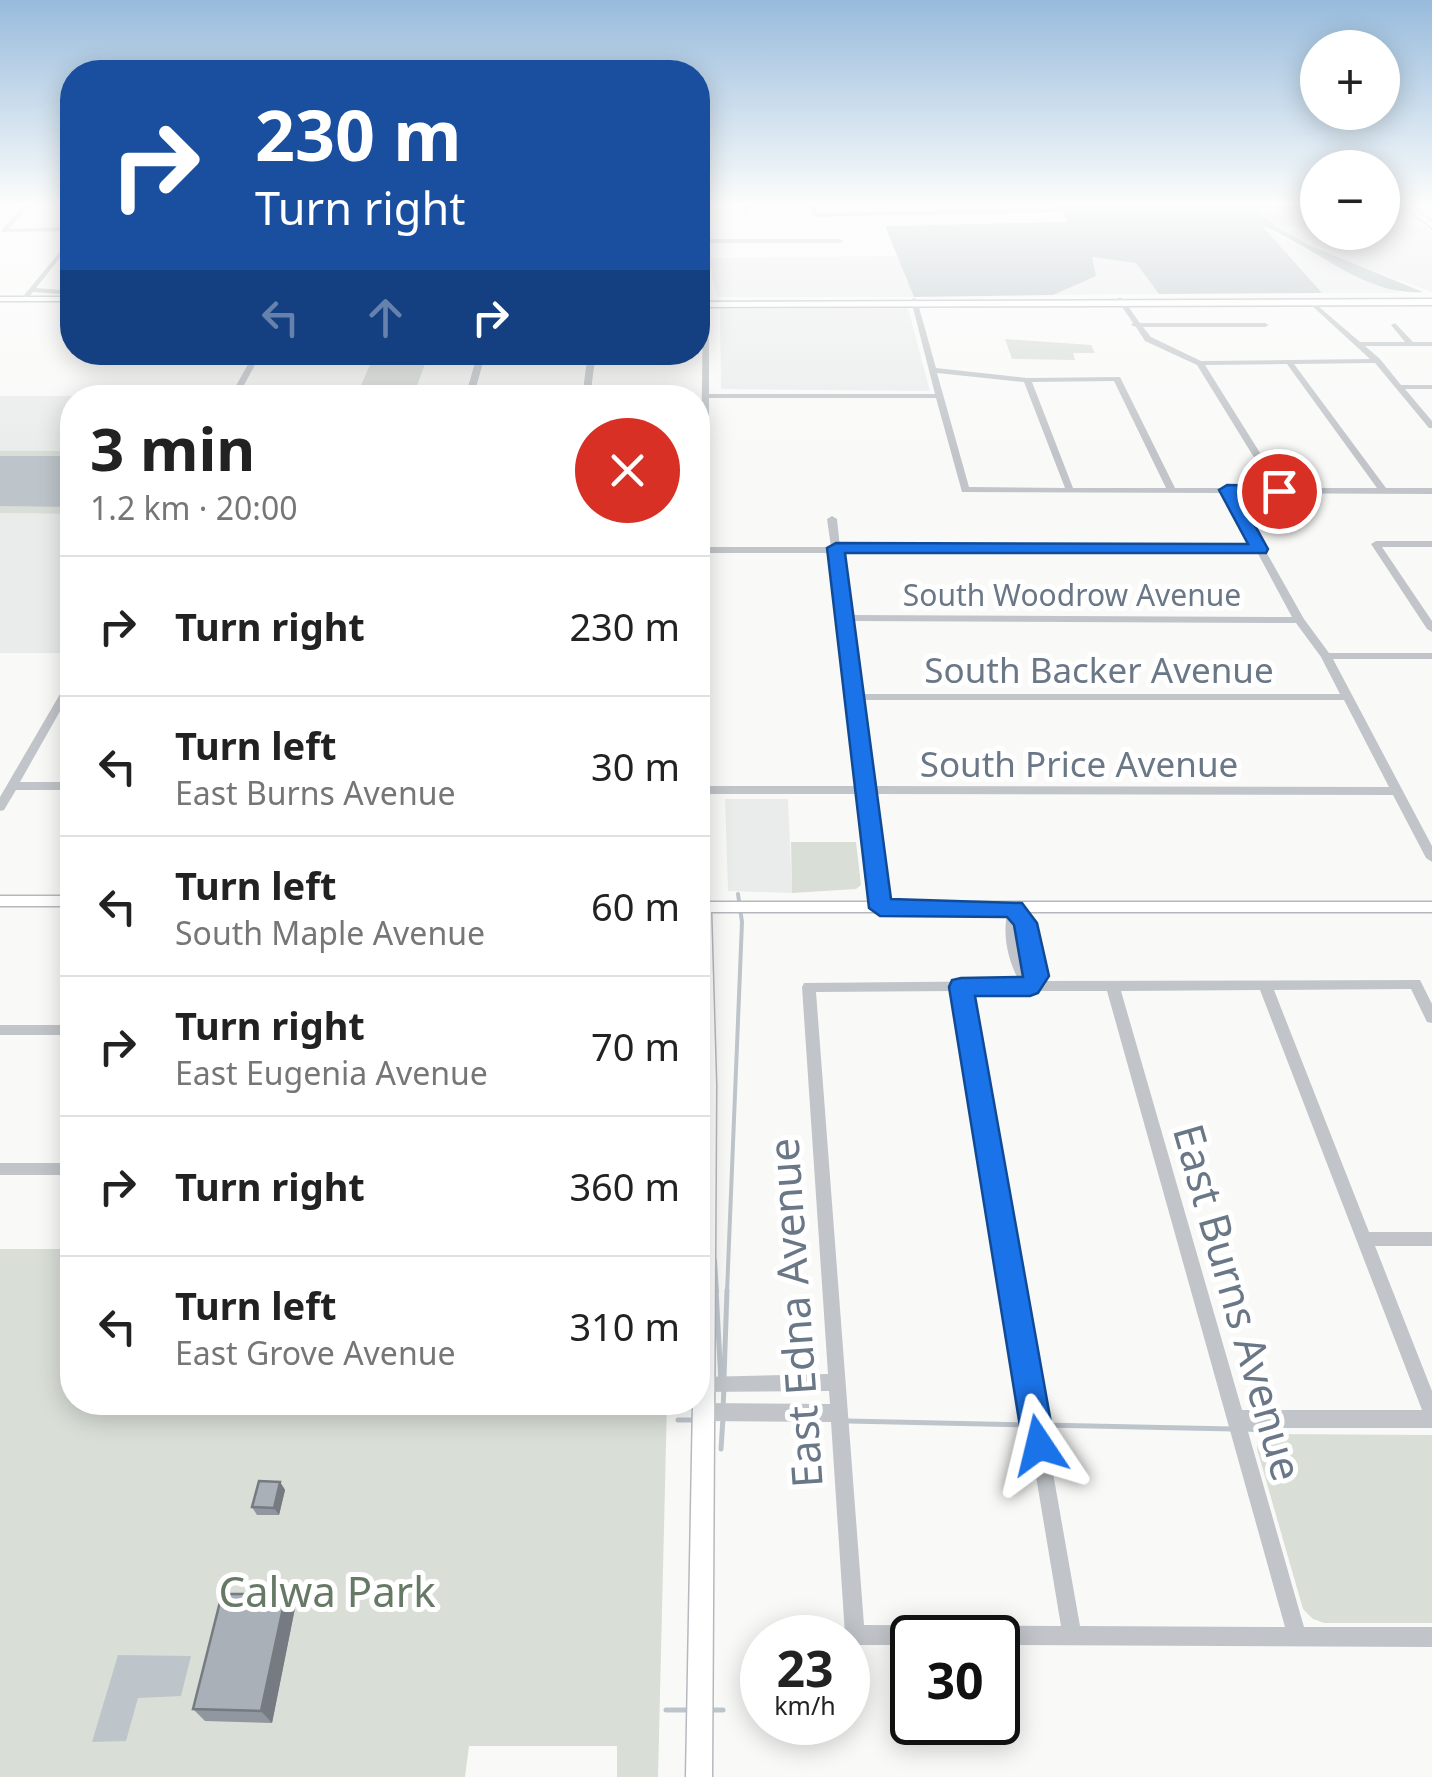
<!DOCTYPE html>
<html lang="en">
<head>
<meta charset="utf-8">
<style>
  body { margin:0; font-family:"Noto Sans",sans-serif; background:#f6f6f6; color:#222; height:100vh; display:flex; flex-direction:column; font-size:38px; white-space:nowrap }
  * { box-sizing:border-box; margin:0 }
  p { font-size:32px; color:#767676 }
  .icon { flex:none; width:55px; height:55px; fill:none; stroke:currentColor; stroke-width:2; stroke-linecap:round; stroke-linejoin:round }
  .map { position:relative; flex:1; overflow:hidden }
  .details { position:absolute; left:60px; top:385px; width:650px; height:1030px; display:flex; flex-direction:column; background:#fff; border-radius:40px; box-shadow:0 5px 25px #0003 }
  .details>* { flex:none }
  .top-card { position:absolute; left:60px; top:60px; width:650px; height:305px; border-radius:40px; box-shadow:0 5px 25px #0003; background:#1a4fa0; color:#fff; overflow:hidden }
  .fabs { position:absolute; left:1300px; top:30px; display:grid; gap:20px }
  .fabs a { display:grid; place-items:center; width:100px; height:100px; border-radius:50%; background:#fff; box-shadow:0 5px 25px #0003; font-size:50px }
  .speed { position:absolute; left:740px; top:1615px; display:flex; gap:20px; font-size:50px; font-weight:700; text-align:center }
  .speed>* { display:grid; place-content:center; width:130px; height:130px; border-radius:50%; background:#fff; box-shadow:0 5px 25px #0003; line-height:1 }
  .speed small { font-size:25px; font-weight:400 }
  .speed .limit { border:5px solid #111; border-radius:15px; background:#fff; color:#111 }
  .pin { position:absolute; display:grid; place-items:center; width:85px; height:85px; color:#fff; margin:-42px; border:5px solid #fff; border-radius:50%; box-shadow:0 2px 10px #0007 }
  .me { position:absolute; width:110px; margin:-55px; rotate:350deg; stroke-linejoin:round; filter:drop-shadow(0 0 8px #0008) }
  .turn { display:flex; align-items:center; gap:35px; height:210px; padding:0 30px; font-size:45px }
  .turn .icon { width:130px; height:130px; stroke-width:2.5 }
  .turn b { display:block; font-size:70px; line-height:85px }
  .lanes { display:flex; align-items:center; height:95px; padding:0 30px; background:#0003; justify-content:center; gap:50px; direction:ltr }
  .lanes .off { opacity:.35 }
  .round { display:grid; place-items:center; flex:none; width:105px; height:105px; border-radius:52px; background:#f6f6f6 }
  .overview { display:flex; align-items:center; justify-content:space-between; height:170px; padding:0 30px }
  h1 { font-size:60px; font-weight:700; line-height:75px }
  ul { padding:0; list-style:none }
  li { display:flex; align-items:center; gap:30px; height:140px; padding:0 30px; border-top:2px solid #e0e0e0 }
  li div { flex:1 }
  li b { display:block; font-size:38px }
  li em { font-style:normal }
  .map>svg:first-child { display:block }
  .built { fill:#eaebeb }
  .green { fill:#d9ded7 }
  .water { fill:#bdc5cb }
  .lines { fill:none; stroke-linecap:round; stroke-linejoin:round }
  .stream-far1 { stroke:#bdc5cb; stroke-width:4 }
  .stream { stroke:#bdc5cb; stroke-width:5 }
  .major-casing { stroke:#b5b9be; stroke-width:3 }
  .minor { fill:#c1c5c9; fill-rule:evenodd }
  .major { fill:#fff; fill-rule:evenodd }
  .wall { fill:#91979e }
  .shaded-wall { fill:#767b81 }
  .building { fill:#a9b0b8; stroke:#767b81; stroke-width:2.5 }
  .route { fill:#1a73e8; stroke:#114b97; stroke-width:2.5 }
  .labels { text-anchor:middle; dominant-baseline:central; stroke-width:10; stroke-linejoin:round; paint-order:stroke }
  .far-street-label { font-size:30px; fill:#6a7787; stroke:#fff }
  .street-label { font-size:35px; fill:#6a7787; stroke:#fff }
  .near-street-label { font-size:42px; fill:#6a7787; stroke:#fff }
  .near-park-label { font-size:42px; fill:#667965; stroke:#fff }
</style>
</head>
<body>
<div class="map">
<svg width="1432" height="1777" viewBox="0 0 1432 1777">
  <rect width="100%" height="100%" fill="#f9faf8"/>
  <!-- built -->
  <path class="built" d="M1261 226 1337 267 1402 293H1322Z
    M1317 226 1318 232H1382L1383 226H1424L1432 233V292L1335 258 1277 227Z
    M897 256 914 297H717L708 258Z
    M1091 256 1136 263 1159 294 1053 295 1095 276Z
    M908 308 930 391 721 389 720 309Z
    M0 396H230L72 398V451H0Z
    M0 513 72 514V653H0Z
    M725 799H788L792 893 728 891Z"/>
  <!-- green -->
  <path class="green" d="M1249 204H1317V226L1277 227Z
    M1005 339 1091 345 1095 353H1073L1075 360 1012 359Z
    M375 353H429L413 397H297H356Z
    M0 451H72V514L0 513Z
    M791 842H856L861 885 856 889 792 893Z
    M0 1249H72V1402L667 1403 658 1777H617V1746H469L465 1777H0Z
    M1267 1434 1432 1435V1623H1324L1313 1619 1303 1609 1257 1449 1258 1439Z"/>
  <!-- water -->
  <path class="water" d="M1057 204H1249L1277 227 1313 247 1423 292C1363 296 1315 246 1262 226L1322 293 1159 294 1136 263 1092 257 1096 276 1053 295 914 297 885 226 1068 222Z
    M0 456H72V507L0 506Z
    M118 1655 191 1656 181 1696 138 1698 126 1741 92 1742Z"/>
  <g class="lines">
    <!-- stream-far1 -->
    <path class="stream-far1" d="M698 912V926
      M715 1260 717 1292
      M727 1292 742 922 738 894"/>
    <!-- stream -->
    <path class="stream" d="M716 1290 721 1381
      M724 1378 727 1290
      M723 1408 724 1387
      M678 1420H693
      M848 1421 1028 1425
      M1043 1425 1233 1429
      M1243 1429 1265 1430
      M721 1449 723 1418
      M666 1710H691
      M710 1710H723"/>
    <!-- major casing -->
    <g class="major-casing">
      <path id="major" d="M1402 204H1410L1432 222V228Z
        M0 297H72V301H0Z
        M1432 299V305L698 307V302Z
        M0 896H72V906H0Z
        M698 902H1432V912H711L716 1085 712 1777H686L693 1402H698Z"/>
    </g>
    <!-- minor -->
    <path class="minor" d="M24 204H31L9 229 72 227V231L2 232V230Z
      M742 204H748L749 213H745Z
      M809 204H815L818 213 1060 208 1063 210 1060 212 816 217 813 215Z
      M698 221 701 223 703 239H840L843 241 840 243H703L709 305V394H935L911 300 914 298 917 300 936 368 1027 378 1120 377 1175 488H1273L1197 365 1145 341 1136 327 1131 325 1133 323 1117 299 1118 298H1122L1140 323H1265L1269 325 1265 327H1143L1151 337 1201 361 1370 359 1309 303V301L1311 300 1360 342H1405L1391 325 1395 323 1413 342H1432V346H1365L1380 359 1401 385H1432V389H1405L1432 421V428H1429L1375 363 1294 364 1386 488H1432V494L1233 493 1304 619 1329 653H1432V659H1333L1432 846V862L1426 858 1393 795 872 794 886 908 880 913 874 908 860 794H709V907L703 912 699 910 700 553H698V547H700L703 305 698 251ZM1287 364 1377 488H1282L1205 365ZM937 373 1024 382 1065 488 969 487ZM1114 381 1166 488H1073L1032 382ZM709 398H936L962 492 1224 493 1254 546 840 547 837 519 832 516 827 519 831 547H709ZM1257 552 1292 617 849 615 841 553ZM709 553H831L859 786H709ZM850 621 1296 623 1321 657 1340 694H859ZM860 700H1344L1389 787 871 786Z
      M72 237V243L36 288 72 291V295L33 292 26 300H22L21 299Z
      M255 352H262L237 398H229Z
      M478 352H486L473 398H417L421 395 466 394Z
      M588 352H596L590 398H582Z
      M1376 541H1432V547H1382L1432 621V632L1427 629 1371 544Z
      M72 679V690L20 782H72V790H16L4 810 0 811V797L67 682Z
      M1014 904C1037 919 1038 951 1044 976L1041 981 1420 980 1432 1004V1023L1427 1022 1411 989 1274 990 1369 1232H1432V1246H1375L1432 1391V1428H1247L1304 1627H1432V1647L998 1645V1638H912V1645H855L848 1642 845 1635 831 1422 701 1421 695 1418 692 1412 695 1406 701 1403 830 1404 829 1391 698 1392V1378L701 1377 828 1374 802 987 804 983 1019 981C1007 958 1002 934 1008 909ZM1018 923 1030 976 1020 950ZM1260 990 1422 1410H1242L1121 991ZM955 991 1061 1626 864 1625 816 992ZM968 991H1107L1285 1627 1080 1626Z
      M0 1025H72V1035H0Z
      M0 1163H72V1175H0Z"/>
    <!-- major -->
    <use href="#major" class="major"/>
  </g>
  <!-- wall -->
  <path class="wall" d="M280 1482 285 1490 279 1515H257L252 1507Z
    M286 1594 295 1608 272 1723 205 1721 193 1709Z"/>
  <!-- shaded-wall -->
  <path class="shaded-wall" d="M280 1482 285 1490 279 1515 274 1508Z
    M286 1594 295 1608 272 1723 261 1711Z"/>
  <!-- building -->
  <path class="building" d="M259 1481 280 1482 274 1508 252 1507Z
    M222 1594H286L261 1711 193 1709Z"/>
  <!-- sky -->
  <linearGradient id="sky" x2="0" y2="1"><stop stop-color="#97bbdc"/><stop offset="0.45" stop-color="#fcfdfc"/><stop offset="1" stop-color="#fcfdfc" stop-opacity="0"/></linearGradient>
  <rect width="1432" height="453" fill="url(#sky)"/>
  <!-- route -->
  <path class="route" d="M1227 485 1279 486 1287 491 1279 496 1238 495 1268 549 1266 553H845L891 899 1022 903 1037 923 1049 976 1038 993 1030 996H975L1055 1445 1050 1456 1039 1461 1028 1456 1023 1445 949 987 952 980 961 978 1023 977 1014 925 1007 917 880 916 869 908 827 548 836 543 1248 544 1219 490Z"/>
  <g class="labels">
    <!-- far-street labels -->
    <g class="far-street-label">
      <text x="1072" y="594">South Woodrow Avenue</text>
    </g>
    <!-- street labels -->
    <g class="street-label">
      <text x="1099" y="669">South Backer Avenue</text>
      <text x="1079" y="763">South Price Avenue</text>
    </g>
    <!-- near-street labels -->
    <g class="near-street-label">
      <text transform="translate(1239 1302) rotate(74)">East Burns Avenue</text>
      <text transform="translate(794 1313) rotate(-94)">East Edna Avenue</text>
    </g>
    <!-- near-park labels -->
    <g class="near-park-label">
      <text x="327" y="1590">Calwa Park</text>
    </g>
  </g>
</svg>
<div class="fabs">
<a>+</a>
<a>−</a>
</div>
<div class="speed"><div>23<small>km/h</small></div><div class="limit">30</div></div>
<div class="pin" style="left:1279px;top:491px;background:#d93025"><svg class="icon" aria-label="arrive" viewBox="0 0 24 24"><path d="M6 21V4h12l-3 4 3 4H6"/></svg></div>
<svg class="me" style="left:1039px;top:1445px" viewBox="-20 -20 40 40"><path d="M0-17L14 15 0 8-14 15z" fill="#1a73e8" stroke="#fff" stroke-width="4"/></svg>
<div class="top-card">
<div class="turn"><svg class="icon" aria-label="right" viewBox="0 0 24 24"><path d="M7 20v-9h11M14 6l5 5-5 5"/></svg><div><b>230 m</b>Turn right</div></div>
<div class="lanes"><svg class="icon off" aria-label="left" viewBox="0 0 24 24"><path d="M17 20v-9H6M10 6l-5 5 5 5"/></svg><svg class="icon off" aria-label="ahead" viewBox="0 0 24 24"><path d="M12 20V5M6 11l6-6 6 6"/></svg><svg class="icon" aria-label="right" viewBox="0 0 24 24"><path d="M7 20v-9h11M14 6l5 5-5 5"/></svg></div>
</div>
<section class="details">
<div class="overview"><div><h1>3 min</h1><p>1.2 km · 20:00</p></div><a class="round" style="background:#d93025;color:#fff"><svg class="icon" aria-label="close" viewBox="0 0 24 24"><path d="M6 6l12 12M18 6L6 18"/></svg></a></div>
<ul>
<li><svg class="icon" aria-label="right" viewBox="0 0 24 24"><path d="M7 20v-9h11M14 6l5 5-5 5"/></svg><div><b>Turn right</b></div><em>230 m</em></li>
<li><svg class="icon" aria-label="left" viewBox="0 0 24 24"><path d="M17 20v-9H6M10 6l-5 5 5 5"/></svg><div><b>Turn left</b><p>East Burns Avenue</p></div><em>30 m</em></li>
<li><svg class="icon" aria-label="left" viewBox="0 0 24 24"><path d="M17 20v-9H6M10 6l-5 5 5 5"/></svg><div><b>Turn left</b><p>South Maple Avenue</p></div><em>60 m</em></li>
<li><svg class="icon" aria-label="right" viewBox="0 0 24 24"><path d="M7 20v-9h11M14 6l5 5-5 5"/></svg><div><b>Turn right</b><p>East Eugenia Avenue</p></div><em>70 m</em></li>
<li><svg class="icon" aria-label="right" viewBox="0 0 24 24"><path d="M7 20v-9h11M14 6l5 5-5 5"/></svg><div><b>Turn right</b></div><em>360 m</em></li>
<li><svg class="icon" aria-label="left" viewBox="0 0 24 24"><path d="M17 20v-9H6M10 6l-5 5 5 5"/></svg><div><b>Turn left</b><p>East Grove Avenue</p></div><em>310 m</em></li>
</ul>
</section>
</div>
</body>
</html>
